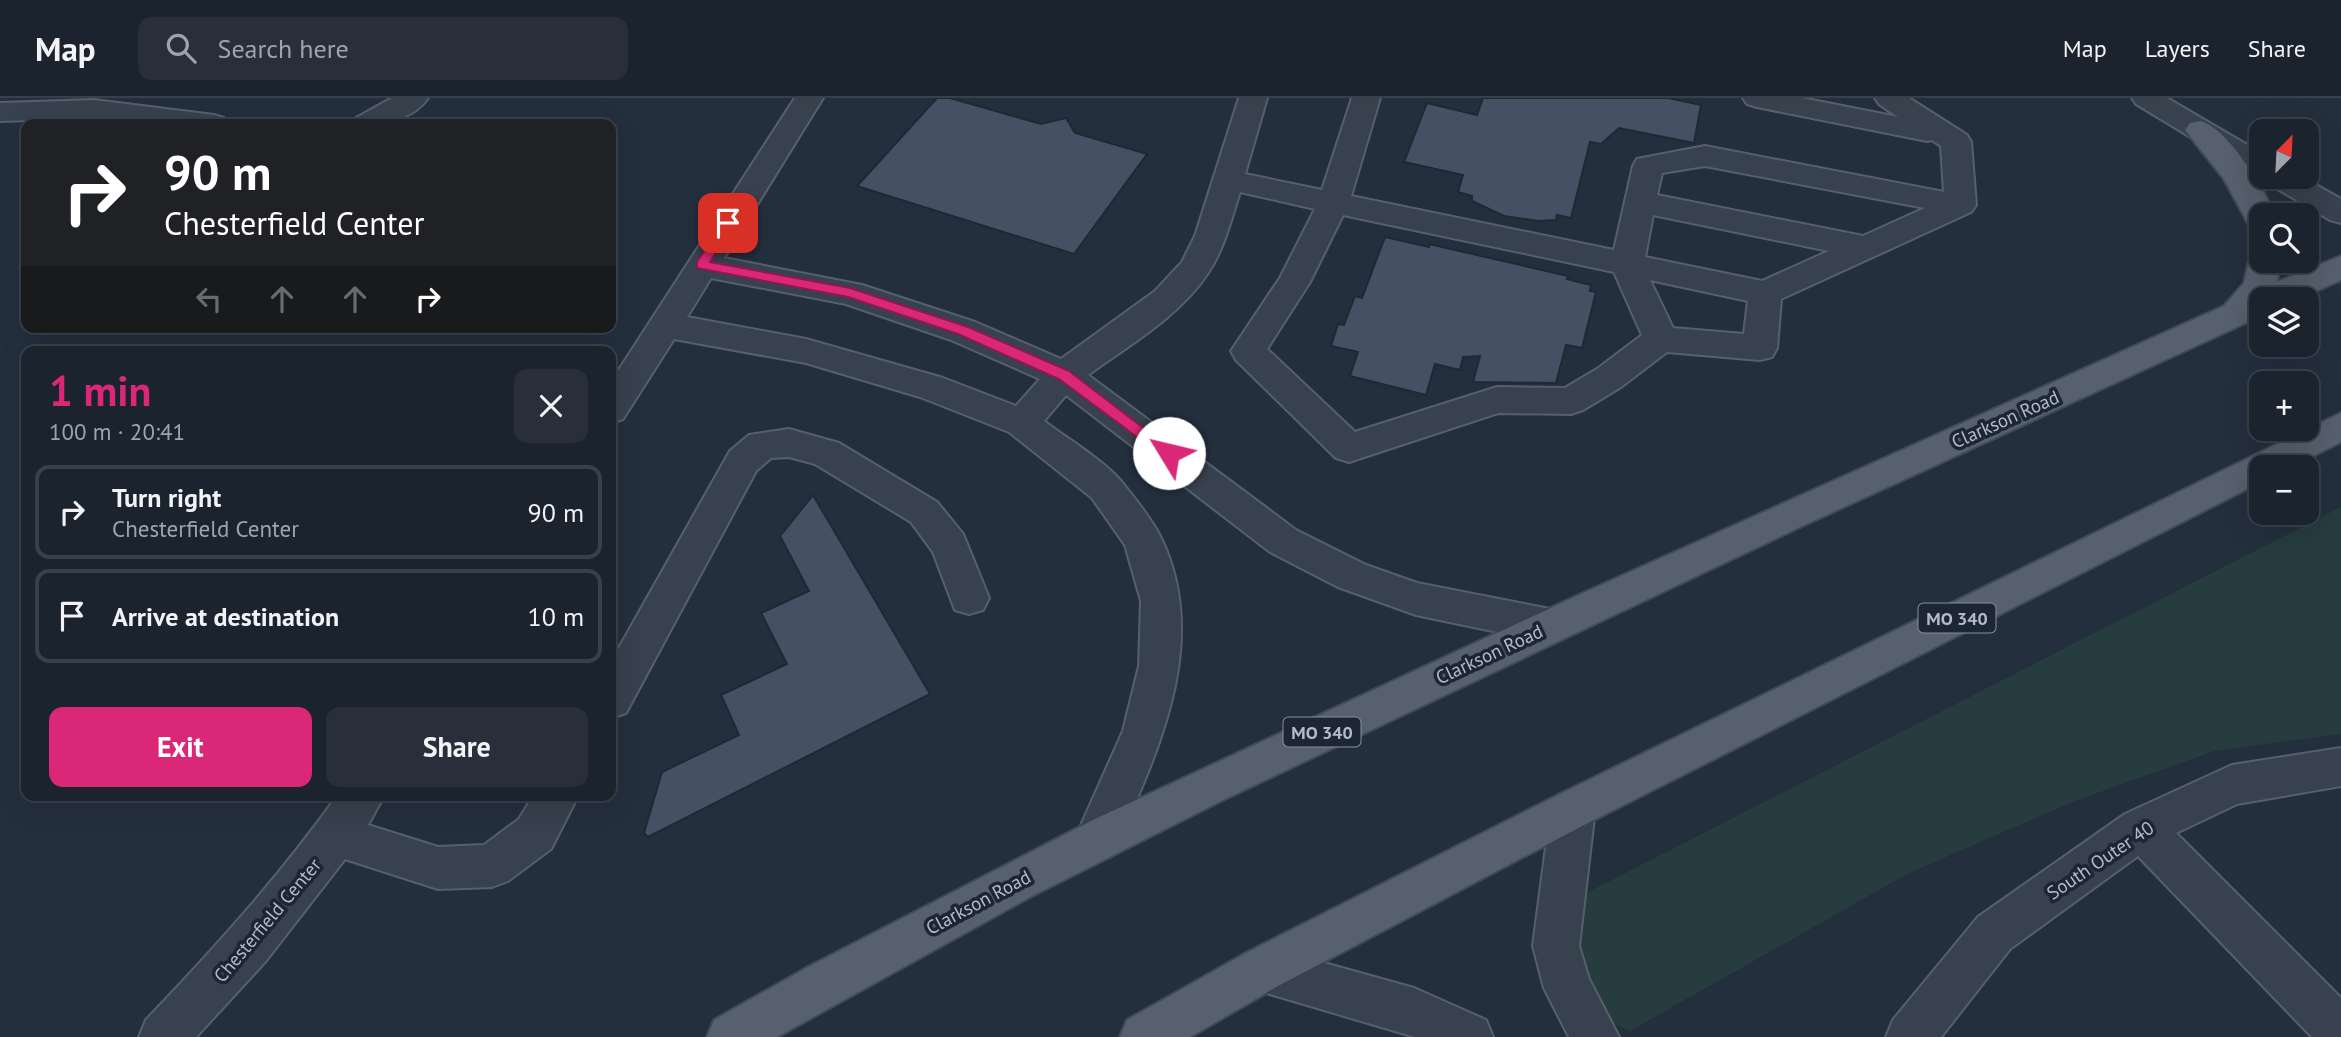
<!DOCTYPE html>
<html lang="en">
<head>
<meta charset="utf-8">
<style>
  body { margin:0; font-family:"PT Sans",sans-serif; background:#282f3a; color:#f1f3f6; height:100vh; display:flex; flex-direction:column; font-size:26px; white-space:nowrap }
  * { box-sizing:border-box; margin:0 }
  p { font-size:23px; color:#a0a4aa }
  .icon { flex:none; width:38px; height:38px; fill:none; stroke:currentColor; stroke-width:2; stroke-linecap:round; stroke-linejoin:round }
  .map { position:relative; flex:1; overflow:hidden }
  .details { position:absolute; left:21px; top:248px; width:595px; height:455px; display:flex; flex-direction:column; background:#1b232e; border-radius:14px; box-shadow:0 7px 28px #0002,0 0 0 2px #39404a }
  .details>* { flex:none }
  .top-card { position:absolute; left:21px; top:21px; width:595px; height:214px; border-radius:14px; box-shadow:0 7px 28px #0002,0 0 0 2px #39404a; background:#202124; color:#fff; overflow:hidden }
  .needle { width:46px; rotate:24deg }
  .tools { position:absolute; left:2249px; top:21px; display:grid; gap:14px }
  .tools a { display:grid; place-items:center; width:70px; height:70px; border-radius:14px; background:#1b232e; box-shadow:0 7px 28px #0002,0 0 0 2px #39404a; font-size:35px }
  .pin { position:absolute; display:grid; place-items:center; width:60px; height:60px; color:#fff; margin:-30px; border-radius:14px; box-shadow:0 4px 10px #0006 }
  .me { position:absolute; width:77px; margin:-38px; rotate:306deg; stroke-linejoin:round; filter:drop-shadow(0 0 5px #0008) }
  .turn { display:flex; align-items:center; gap:24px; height:147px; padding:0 28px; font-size:32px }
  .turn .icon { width:91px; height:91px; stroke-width:2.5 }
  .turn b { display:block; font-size:49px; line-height:60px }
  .lanes { display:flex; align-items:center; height:66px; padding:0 28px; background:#0003; justify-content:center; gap:35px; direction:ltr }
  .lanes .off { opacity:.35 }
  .round { display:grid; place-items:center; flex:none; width:74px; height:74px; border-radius:14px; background:#282f3a }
  .overview { display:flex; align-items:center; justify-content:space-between; height:119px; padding:0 28px }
  h1 { font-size:42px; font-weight:700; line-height:52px; color:#db2777 }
  .action { display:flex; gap:14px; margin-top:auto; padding:14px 28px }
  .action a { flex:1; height:80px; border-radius:14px; background:#db2777; color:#fff; font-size:28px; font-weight:700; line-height:80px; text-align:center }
  .action a+a { background:#282f3a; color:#f1f3f6 }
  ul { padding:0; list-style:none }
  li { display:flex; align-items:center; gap:21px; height:94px; margin:0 14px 10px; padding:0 14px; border:4px solid #39404a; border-radius:14px }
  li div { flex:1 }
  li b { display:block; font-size:26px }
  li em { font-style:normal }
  header { display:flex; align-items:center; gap:42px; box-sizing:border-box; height:98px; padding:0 35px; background:#1b232e; border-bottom:2px solid #39404a }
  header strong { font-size:33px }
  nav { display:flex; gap:38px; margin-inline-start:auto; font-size:24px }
  .search { width:490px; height:63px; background:#282f3a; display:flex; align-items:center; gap:18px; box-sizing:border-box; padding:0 24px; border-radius:14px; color:#a0a4aa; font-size:26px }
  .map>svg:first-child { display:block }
  .green { fill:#263c3f }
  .building { fill:#455162; stroke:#1f2835; stroke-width:2 }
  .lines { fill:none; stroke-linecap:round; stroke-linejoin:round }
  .minor-casing { stroke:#565f6c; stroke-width:4 }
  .major-casing { stroke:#414a57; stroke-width:4 }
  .minor { fill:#38414e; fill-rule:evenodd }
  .major { fill:#56606e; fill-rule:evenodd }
  .route { fill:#db2777; stroke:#8e194d; stroke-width:2 }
  .labels { text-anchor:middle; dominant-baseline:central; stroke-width:7; stroke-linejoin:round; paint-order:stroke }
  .shield { fill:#1d2633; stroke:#878f9c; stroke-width:2 }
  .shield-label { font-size:18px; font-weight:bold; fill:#b4bcc9 }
  .street-label { font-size:19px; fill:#b4bcc9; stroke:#1d2633 }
</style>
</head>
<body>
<header>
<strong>Map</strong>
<div class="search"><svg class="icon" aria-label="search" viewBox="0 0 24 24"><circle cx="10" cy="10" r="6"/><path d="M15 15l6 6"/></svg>Search here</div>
<nav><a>Map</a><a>Layers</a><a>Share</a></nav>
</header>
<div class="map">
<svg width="2341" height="939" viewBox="0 0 2341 939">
  <rect width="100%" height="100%" fill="#242f3e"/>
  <!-- green -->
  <path class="green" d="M2341 409V636L2214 653 2075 703 1909 775 1630 933 1588 914 1553 812Z"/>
  <!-- building -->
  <path class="building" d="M937 0H950L1041 26 1066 20 1075 35 1147 56 1074 156 857 88Z
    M1483 0H1668L1701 7 1694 45 1619 30 1601 46 1590 44 1571 120 1557 117 1556 122 1539 123 1504 118 1472 103V98L1458 94 1463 77 1404 64 1427 5 1477 17Z
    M1385 139 1429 149V146L1568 178 1567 181 1591 187 1590 193 1596 194 1582 250 1566 247 1556 285 1473 284 1480 258 1463 259 1460 272 1435 266 1426 297 1350 278 1358 254 1331 248 1338 226 1344 227 1355 198 1362 200Z
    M813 397 930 596 648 739 644 735 662 674 739 637 721 597 787 566 761 515 809 493 780 438Z"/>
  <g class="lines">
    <!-- minor casing -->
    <g class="minor-casing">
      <path id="minor" d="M392 0H428C412 24 378 27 351 26L356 20Z
        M795 0H823L724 160 862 187 975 224 1061 261 1155 193 1182 164 1195 138 1239 0H1267L1245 76 1322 92 1352 0H1380L1351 98 1614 152 1633 68 1637 61 1705 48 1944 94 1941 48 1932 42 1927 43 1757 9 1747 6 1743 0H1802L1898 19 1879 6 1875 0H1909L1967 37 1971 44 1976 107 1971 114 1781 201 1777 250 1772 259 1760 262 1667 254 1621 289 1583 312 1571 316 1498 315 1349 364 1336 360 1236 262 1231 253 1280 180 1315 111 1240 94C1231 122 1224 151 1208 175 1180 218 1129 247 1088 277L1296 432 1366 467 1417 485 1550 511 1564 516 1570 528 1564 540 1550 545 1416 517 1338 489 1270 454 1066 297 1044 323C1066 340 1103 362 1120 382 1134 399 1150 419 1160 438 1213 545 1155 659 1112 758L1096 764 1080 758 1074 743 1123 633 1139 568 1141 503 1125 447 1092 400 1009 334 920 299 806 265 674 241 623 321 611 325V284ZM1705 68 1925 110 1863 138 1657 97 1662 75ZM1343 117 1614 174 1642 237 1597 271 1565 290 1497 289 1355 334 1267 251 1310 184ZM1653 117 1829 153 1762 183 1645 159ZM711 180 846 206 951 242 1040 281 1016 308 943 280 806 241 687 219ZM1650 182 1748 203 1744 236 1673 230Z
        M2132 0H2167L2261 55V78L2250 75 2136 6Z
        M94 2 214 17 224 20 229 26H144L94 20 0 23V5Z
        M2265 79H2302L2341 101V125L2330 122 2269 86Z
        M789 331 839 345 937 404 963 436 989 500 983 512 969 516 955 512 933 454 911 424 815 366 789 359 771 360 756 373 626 615 611 620V564L730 353 749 337Z
        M2341 650V688L2237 706 2176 735 2341 900V939H2312L2138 758 2010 851 1941 939H1886L1893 922 1978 819 2125 716 2232 667Z
        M1573 691 1588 697 1595 711 1579 848 1589 881 1619 939H1569L1544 890 1533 848 1551 711 1558 697Z
        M337 698H384L368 727 438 749 484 747 519 721 533 698H578L551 751 508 783 492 789 438 791 345 761 265 864 196 939H139L146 922C215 850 279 779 337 698Z
        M1263 848 1414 890 1486 922 1493 939H1415L1263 894 1246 887 1240 871 1246 855Z"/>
    </g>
    <!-- major casing -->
    <g class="major-casing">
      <path id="major" d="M2200 23C2229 30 2263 91 2275 117H2261V132L2250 129 2224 81 2185 32 2190 25Z
        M2261 153V163H2281L2277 184 2341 158V182L2298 201H2261V218L1798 430 1223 702 1030 799 777 939H707L714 922 808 869 1095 721 1581 496 2224 208 2244 185 2249 163 2254 155Z
        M2341 315V344L2291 369H2261V384L1588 725 1280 887 1190 939H1120L1127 922 1246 855 1558 697Z"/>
    </g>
    <!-- minor -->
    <use href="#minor" class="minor"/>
    <!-- major -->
    <use href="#major" class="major"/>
  </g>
  <!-- route -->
  <path class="route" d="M728 121 735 125 710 164 850 190 968 229 1069 273 1176 355 1174 359H1164L1059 281 958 236 848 199 697 170V164L724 122Z"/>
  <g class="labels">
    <!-- shield labels -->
    <g class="shield">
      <rect x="1918.5" y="505.5" width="77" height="29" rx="5"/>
      <rect x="1283.5" y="619.5" width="77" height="29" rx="5"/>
    </g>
    <g class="shield-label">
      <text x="1957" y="520">MO 340</text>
      <text x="1322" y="634">MO 340</text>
    </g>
    <!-- street labels -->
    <g class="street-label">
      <text transform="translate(2005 321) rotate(-24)">Clarkson Road</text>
      <text transform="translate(1489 556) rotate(-25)">Clarkson Road</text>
      <text transform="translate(2100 762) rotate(-34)">South Outer 40</text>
      <text transform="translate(978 804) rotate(-28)">Clarkson Road</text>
      <text transform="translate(267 822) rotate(-50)">Chesterfield Center</text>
    </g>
  </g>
</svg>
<div class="tools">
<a><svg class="needle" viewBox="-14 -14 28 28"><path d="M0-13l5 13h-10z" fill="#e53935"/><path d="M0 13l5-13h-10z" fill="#a0a4aa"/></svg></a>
<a><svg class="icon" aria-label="search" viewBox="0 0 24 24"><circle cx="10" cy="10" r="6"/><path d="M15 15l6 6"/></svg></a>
<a><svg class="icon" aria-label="layers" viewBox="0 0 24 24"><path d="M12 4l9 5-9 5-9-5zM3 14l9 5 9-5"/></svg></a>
<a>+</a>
<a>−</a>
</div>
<div class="pin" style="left:728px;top:125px;background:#d93025"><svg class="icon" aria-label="arrive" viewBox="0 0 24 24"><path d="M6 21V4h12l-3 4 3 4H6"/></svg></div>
<svg class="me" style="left:1169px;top:355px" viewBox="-20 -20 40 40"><circle r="19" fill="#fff"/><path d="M0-13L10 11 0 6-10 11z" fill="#db2777"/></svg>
<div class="top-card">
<div class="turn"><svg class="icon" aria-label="right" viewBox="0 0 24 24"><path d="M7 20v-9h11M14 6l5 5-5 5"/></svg><div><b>90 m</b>Chesterfield Center</div></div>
<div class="lanes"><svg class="icon off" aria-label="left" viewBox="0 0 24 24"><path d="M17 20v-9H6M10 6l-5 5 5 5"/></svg><svg class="icon off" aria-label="ahead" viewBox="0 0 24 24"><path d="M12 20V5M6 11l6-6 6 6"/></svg><svg class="icon off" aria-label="ahead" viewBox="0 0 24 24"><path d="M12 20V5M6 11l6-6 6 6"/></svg><svg class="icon" aria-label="right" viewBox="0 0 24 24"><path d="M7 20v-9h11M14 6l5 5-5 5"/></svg></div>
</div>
<section class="details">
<div class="overview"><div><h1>1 min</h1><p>100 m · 20:41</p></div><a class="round"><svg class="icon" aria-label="close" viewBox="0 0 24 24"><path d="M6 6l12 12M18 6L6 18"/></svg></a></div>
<ul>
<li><svg class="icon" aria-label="right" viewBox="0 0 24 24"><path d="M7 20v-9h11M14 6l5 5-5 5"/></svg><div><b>Turn right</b><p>Chesterfield Center</p></div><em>90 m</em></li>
<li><svg class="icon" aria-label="arrive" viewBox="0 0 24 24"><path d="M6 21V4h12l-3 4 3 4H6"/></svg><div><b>Arrive at destination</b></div><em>10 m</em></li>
</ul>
<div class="action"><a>Exit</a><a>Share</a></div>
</section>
</div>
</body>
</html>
